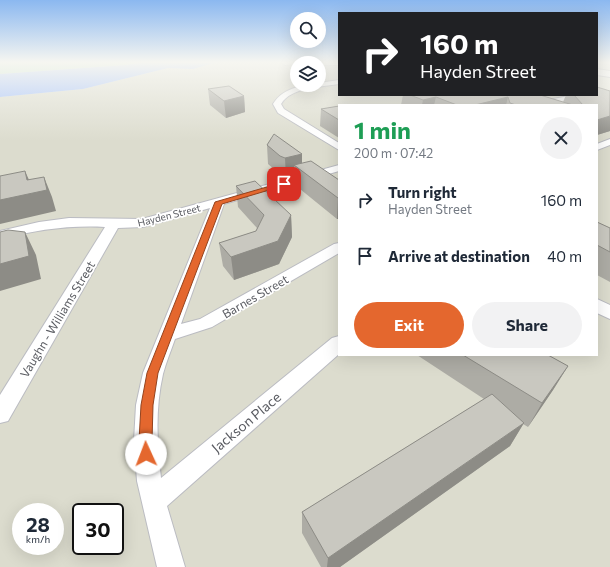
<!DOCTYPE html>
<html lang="en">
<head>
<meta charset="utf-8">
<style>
  body { margin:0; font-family:Commissioner,sans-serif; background:#f2f2f3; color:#1f2937; height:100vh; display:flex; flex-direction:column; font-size:15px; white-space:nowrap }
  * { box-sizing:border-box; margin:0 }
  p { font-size:13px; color:#747a83 }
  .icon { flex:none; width:22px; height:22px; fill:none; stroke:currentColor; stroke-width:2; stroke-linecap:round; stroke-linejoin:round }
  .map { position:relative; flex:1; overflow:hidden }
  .side { position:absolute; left:338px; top:104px; width:260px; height:252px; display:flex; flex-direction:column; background:#fff; border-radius:0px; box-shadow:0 4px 16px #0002 }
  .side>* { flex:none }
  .banner { position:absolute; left:338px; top:12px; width:260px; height:84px; border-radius:0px; box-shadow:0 4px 16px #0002; background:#202124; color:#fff; overflow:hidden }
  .tools { position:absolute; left:290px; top:12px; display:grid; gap:8px }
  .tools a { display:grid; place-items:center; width:36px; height:36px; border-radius:50%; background:#fff; box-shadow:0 4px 16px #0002; font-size:20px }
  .speed { position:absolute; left:12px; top:503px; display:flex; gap:8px; font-size:20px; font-weight:700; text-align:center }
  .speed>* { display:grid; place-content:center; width:52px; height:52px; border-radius:50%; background:#fff; box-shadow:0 4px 16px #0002; line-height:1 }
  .speed small { font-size:10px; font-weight:400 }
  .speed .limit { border:2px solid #111; border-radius:6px; background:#fff; color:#111 }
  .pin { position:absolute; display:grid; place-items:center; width:34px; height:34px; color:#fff; margin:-17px; border-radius:8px; box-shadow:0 2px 6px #0006 }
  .me { position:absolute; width:44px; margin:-22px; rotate:358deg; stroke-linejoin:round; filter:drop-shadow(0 0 3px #0008) }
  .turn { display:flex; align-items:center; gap:14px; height:84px; padding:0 16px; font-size:18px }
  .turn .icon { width:52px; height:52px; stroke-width:2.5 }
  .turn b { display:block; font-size:28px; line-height:34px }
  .round { display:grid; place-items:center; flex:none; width:42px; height:42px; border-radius:21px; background:#f2f2f3 }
  .head { display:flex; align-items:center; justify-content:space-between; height:68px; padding:0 16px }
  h1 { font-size:24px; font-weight:700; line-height:30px; color:#1e9e55 }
  .cta { display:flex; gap:8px; margin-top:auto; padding:8px 16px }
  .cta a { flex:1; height:46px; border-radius:24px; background:#e4672e; color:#fff; font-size:16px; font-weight:700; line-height:46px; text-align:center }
  .cta a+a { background:#f2f2f3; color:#1f2937 }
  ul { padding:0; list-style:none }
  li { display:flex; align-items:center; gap:12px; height:56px; padding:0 16px }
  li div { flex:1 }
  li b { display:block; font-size:15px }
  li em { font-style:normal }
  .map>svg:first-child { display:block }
  .education { fill:#dcdcce; fill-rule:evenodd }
  .green { fill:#bde3c6 }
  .water { fill:#9fbefd }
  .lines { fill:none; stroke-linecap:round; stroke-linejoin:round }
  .minor-casing { stroke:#bbbcc2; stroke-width:2 }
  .secondary-casing { stroke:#bbbcc4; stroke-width:2 }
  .minor { fill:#fff; fill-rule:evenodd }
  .secondary { fill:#fff; fill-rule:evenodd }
  .wall { fill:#adaca5 }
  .shaded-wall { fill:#8d8c86 }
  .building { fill:#c9c8c0; stroke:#8d8c86 }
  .route { fill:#e4672e; stroke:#94431e }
  .labels { text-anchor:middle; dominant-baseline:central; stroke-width:3.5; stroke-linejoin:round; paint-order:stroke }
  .far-street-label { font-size:10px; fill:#595b61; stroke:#fff }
  .street-label { font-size:12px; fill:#595b61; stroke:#fff }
  .near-street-label { font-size:14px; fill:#595b61; stroke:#fff }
</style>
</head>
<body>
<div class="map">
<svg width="610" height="567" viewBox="0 0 610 567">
  <rect width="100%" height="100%" fill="#ecece0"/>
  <!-- education -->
  <path class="education" d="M217 62H276L297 65V85H319V64H339V95H597L610 92V567H0V97L83 89 168 68 193 69ZM339 105H597V355H339ZM21 512H55V546H21ZM81 512H115V546H81Z"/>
  <!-- green -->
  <path class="green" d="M0 62H146L125 65 0 74Z"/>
  <!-- water -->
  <path class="water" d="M146 62H217L193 69 168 68 83 89 0 97V74L125 65Z"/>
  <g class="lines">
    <!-- minor casing -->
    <g class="minor-casing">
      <path id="minor" d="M339 80V84C321 87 291 87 281 104L284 109 339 143V150L278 113 273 104C283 88 301 85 319 85V83Z
        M597 94 610 96V100C581 96 560 105 533 105L534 103 573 95Z
        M610 139V145L597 150V144Z
        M339 165V171L224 204 181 324 200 319 334 244 339 243V253L212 327 175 339C171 351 166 362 163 374 155 409 157 443 161 478L332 338 339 336V354L167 506 185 567H157L137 481 134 441 136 405 143 373 210 208 143 227 118 228 8 421 0 423V395L105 227C69 225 36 230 0 239V231L39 222 69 218 142 219Z
        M597 299 610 305V319L597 313Z"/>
    </g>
    <!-- secondary casing -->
    <g class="secondary-casing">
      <path id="secondary" d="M281 62H339V65H319V63L285 65Z
        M597 69 610 71V77L597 75Z"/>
    </g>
    <!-- minor -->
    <use href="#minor" class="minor"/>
    <!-- secondary -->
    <use href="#secondary" class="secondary"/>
  </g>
  <!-- wall -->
  <path class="wall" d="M208 89 244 96 245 112 226 118 210 105Z
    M403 95H540L563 102 566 95H597L610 131 597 135V105H401Z
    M339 106V138L320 126 321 109Z
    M267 145 302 154V163L339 180V219H337L295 185V176L286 178 281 175 268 164Z
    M236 186 291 215 292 237 279 264 234 280 223 266 219 243 256 231 257 228 238 207Z
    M597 222 610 228V282L597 275Z
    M417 355H548L568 366 553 390 528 427 523 424 510 446 340 567H321L302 533V512L484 399Z"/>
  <!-- shaded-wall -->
  <path class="shaded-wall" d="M244 96 245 112 226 118 224 101Z
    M436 97 434 105H422L423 100Z
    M508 97 506 105H475Z
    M610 116V131L597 135V120Z
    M302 154V171L294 165 295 176 286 178 285 158Z
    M25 171 34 191 44 177 52 197 56 211 0 224V200Z
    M339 197V219H337L338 198Z
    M291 215 292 237 279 264 234 280 231 257Z
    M25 232 36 255 41 279 0 291V264Z
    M568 366 553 390 528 427 542 403Z
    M524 423 510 446 340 567H327L328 558Z"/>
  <!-- building -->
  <path class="building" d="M229 86 244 96 224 101 208 89Z
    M597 87 610 91V116L597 120V105H583L574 95H597Z
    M410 95H540L573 105H516L510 103 508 97 475 105H457L436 97 423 100Z
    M339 106V120L321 109Z
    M274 134 302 154 285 158 280 156 267 145Z
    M311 161 339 180V197L338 198 294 165Z
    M25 171 27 180 44 177 47 190 0 200V176Z
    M255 181 291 215 278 241 231 257 219 243 256 231 264 215 236 186Z
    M597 222 610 228V252L597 245Z
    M8 230 25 232 29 256 0 264V232Z
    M463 355H548L568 366 542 403Z
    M492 394 524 423 328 558 302 512Z"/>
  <!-- sky -->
  <linearGradient id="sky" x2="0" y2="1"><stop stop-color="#8bb8f0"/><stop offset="0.44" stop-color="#f6f6f1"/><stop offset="1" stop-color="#f6f6f1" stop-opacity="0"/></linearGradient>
  <rect width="610" height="141" fill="url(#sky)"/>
  <!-- route -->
  <path class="route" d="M284 182 287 184 286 185 222 204 158 373 153 405 152 441 153 454 151 459 146 461 142 459 139 441 141 405 147 373 215 202Z"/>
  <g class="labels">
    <!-- far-street labels -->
    <g class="far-street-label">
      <text transform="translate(169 215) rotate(-14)">Hayden Street</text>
    </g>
    <!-- street labels -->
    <g class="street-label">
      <text transform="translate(255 296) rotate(-30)">Barnes Street</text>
      <text transform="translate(57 319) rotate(-59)">Vaughn - Williams Street</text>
    </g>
    <!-- near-street labels -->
    <g class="near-street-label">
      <text transform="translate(246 422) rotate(-40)">Jackson Place</text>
    </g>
  </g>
</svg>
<div class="tools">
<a><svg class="icon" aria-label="search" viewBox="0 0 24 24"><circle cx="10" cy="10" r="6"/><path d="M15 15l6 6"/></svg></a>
<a><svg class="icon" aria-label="layers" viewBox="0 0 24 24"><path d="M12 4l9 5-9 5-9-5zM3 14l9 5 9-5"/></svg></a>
</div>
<div class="speed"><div>28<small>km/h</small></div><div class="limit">30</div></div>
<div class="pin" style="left:284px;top:184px;background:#d93025"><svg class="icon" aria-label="arrive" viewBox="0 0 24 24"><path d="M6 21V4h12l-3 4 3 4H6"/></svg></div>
<svg class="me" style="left:146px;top:454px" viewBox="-20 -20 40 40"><circle r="19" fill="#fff"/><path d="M0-13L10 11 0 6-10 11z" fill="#e4672e"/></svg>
<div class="banner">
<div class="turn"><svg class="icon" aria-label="right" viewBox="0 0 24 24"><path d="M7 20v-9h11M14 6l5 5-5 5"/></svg><div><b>160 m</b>Hayden Street</div></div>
</div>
<section class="side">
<div class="head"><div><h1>1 min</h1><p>200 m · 07:42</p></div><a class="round"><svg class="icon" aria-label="close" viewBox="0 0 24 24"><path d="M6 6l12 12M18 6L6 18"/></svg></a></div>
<ul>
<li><svg class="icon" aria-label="right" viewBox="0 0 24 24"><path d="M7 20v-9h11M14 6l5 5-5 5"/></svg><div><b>Turn right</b><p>Hayden Street</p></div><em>160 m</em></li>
<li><svg class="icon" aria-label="arrive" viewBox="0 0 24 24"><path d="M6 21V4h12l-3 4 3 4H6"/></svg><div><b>Arrive at destination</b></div><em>40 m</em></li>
</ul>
<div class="cta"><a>Exit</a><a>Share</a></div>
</section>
</div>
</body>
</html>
